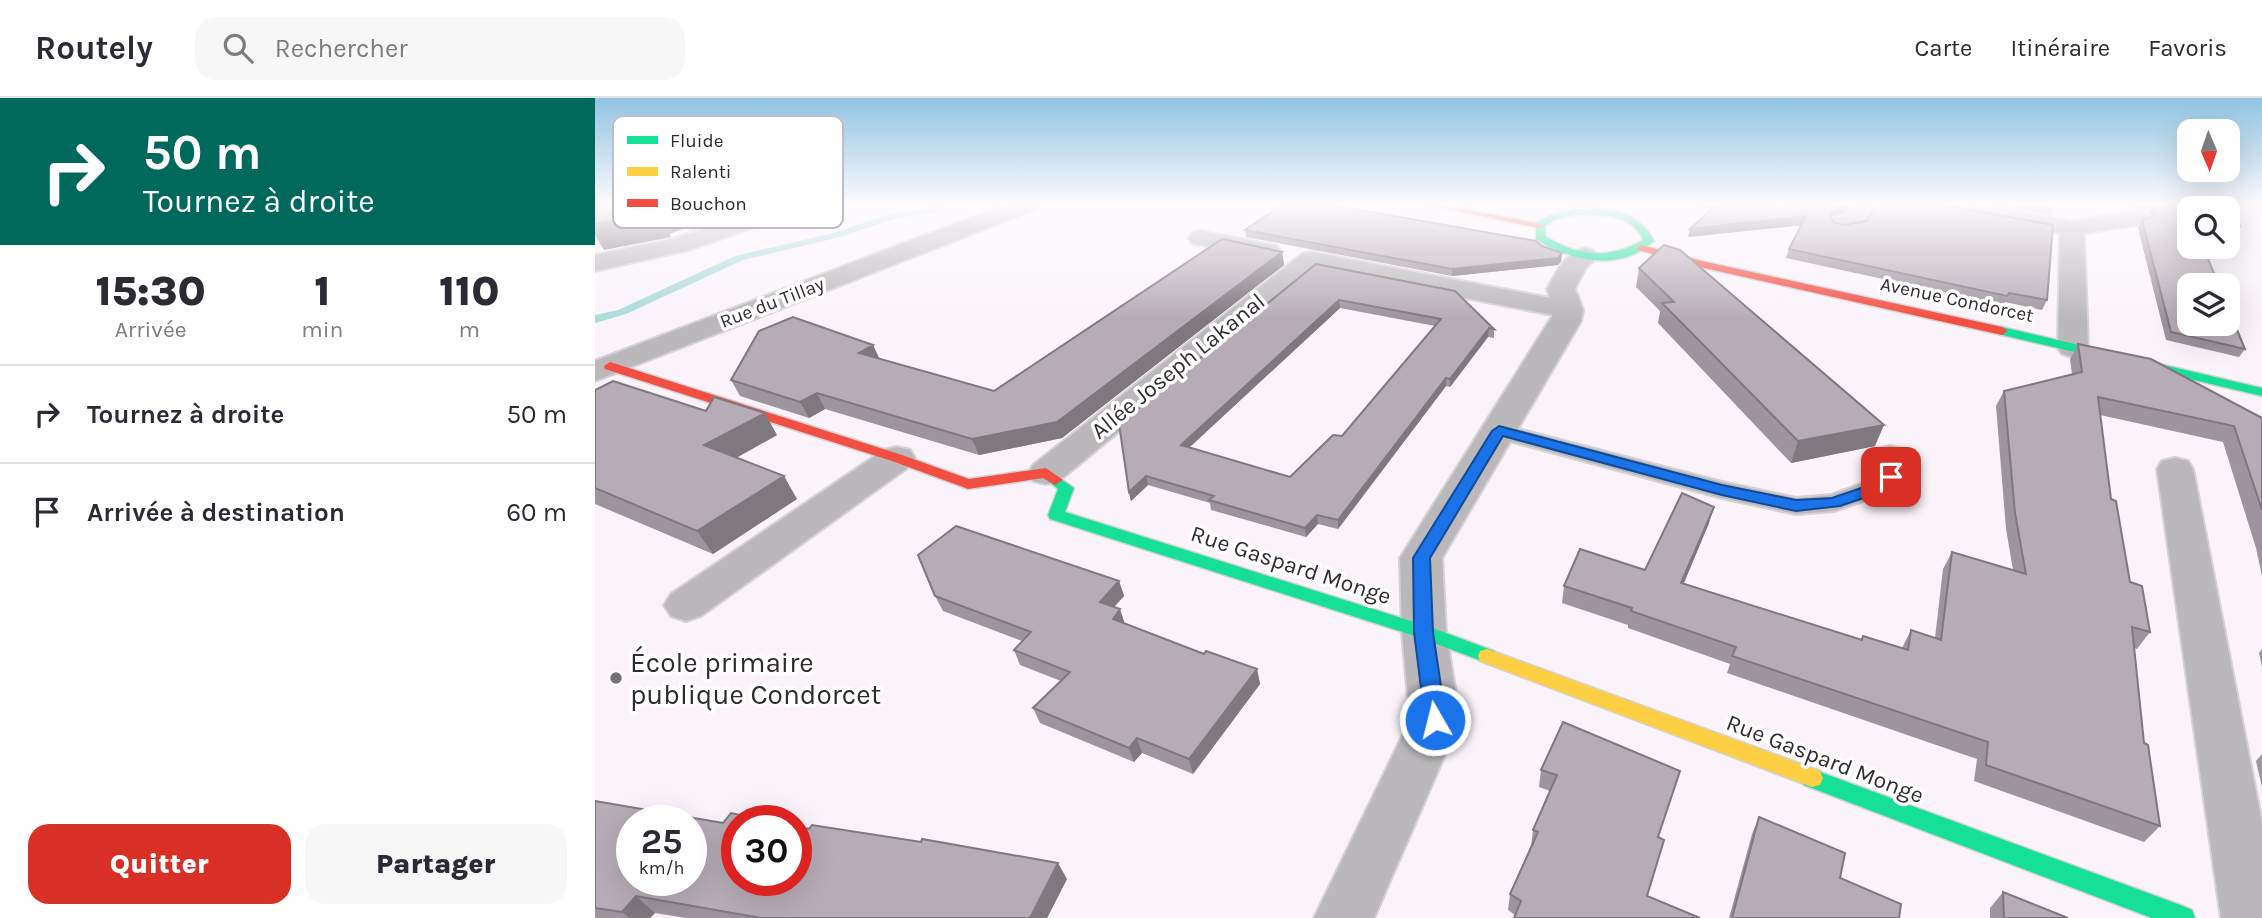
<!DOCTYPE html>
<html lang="fr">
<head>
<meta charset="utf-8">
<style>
  body { margin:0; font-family:Karla,sans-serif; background:#f7f7f7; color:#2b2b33; height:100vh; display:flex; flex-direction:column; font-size:26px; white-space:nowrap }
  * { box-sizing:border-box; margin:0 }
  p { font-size:23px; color:#7c7c81 }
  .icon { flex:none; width:38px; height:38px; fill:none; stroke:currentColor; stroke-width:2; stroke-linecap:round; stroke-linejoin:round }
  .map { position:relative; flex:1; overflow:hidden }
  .panel { display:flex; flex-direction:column; background:#fff; width:595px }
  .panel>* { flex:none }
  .top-card { background:#00695c; color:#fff; overflow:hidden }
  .needle { width:46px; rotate:178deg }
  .tools { position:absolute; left:1582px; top:21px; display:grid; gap:14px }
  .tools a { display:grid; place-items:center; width:63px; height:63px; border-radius:14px; background:#fff; box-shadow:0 7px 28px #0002; font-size:35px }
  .speed { position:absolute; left:21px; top:707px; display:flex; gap:14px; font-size:35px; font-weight:700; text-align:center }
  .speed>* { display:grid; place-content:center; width:91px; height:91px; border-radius:50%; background:#fff; box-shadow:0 7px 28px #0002; line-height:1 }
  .speed small { font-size:18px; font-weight:400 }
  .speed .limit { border:10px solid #d22; background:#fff; color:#111 }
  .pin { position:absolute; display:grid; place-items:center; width:60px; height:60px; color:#fff; margin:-30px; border-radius:14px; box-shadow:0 4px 10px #0006 }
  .me { position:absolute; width:77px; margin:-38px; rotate:352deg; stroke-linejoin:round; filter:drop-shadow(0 0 5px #0008) }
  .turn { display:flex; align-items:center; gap:24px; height:147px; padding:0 28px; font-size:32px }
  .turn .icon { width:91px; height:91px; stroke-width:2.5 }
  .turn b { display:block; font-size:49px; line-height:60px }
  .eta { display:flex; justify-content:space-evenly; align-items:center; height:119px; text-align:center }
  .eta b { font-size:42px; font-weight:800; line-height:49px }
  .cta { display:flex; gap:14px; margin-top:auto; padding:14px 28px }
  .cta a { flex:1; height:80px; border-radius:21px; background:#d93025; color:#fff; font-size:28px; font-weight:800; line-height:80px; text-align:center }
  .cta a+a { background:#f7f7f7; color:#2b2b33 }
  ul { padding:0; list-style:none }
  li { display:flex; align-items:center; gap:21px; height:98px; padding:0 28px; border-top:2px solid #e1e1e2 }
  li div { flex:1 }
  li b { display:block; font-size:26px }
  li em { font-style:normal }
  header { display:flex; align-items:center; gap:42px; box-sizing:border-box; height:98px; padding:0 35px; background:#fff; border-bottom:2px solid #e1e1e2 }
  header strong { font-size:33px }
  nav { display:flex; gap:38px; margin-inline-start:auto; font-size:24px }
  .search { width:490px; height:63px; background:#f7f7f7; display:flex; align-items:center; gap:18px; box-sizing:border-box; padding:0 24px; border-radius:21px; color:#7c7c81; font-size:26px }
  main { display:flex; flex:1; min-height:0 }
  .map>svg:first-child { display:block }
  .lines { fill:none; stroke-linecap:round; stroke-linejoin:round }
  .stream { fill:#acdbdb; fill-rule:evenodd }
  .lane-casing { stroke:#d5d1d5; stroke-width:4 }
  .street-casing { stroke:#d5d1d5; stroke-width:4 }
  .fast-casing { stroke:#d5d1d5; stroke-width:3 }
  .slow-casing { stroke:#d5d1d5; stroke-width:3 }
  .jam-casing { stroke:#d5d1d5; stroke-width:3 }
  .lane { fill:#bab8ba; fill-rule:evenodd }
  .street { fill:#bab8ba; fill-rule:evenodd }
  .fast { fill:#16e098; fill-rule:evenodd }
  .slow { fill:#ffcf43; fill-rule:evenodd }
  .jam { fill:#f24e42; fill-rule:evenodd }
  .wall { fill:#9d949d; fill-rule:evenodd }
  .shaded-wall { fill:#7f787f }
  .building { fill:#b6acb6; stroke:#7f787f; stroke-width:2; fill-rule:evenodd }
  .route { fill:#1a73e8; stroke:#114b97; stroke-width:2 }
  .poi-dot { fill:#777176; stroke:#fff; stroke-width:2.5 }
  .labels { text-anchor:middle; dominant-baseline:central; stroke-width:7; stroke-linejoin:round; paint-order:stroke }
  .far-street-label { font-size:19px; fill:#302b2f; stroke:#fff }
  .street-label { font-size:23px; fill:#302b2f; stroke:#fff }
  .near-poi-label { font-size:28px; fill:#302b2f; stroke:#fff; text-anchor:start }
  .key { fill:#fff; stroke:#c1bfc1; stroke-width:2 }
  .key-label { font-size:19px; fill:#302b2f }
</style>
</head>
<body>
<header>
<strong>Routely</strong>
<div class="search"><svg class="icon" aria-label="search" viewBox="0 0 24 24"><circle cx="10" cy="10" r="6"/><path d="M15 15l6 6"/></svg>Rechercher</div>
<nav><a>Carte</a><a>Itinéraire</a><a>Favoris</a></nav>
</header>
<main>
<section class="panel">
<div class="top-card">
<div class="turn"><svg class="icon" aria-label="right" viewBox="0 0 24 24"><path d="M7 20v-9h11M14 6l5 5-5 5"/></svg><div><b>50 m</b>Tournez à droite</div></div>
</div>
<div class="eta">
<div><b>15:30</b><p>Arrivée</p></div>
<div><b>1</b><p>min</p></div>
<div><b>110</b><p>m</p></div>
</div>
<ul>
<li><svg class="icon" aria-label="right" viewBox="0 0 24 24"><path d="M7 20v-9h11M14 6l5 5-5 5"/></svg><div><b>Tournez à droite</b></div><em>50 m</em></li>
<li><svg class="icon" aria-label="arrive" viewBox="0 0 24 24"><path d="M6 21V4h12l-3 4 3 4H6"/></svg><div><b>Arrivée à destination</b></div><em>60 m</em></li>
</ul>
<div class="cta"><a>Quitter</a><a>Partager</a></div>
</section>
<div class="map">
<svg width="1667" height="820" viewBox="0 0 1667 820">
  <rect width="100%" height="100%" fill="#faf4fa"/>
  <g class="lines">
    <!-- stream -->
    <path class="stream" d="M343 106H355L337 115 299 121 245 139 148 162 31 216 0 225V217L23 212 140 158 238 135 294 116 332 110Z"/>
    <!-- lane casing -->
    <g class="lane-casing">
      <path id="lane" d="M904 326 1127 384 1201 400 1236 397 1268 385 1283 375 1287 361 1283 355 1286 350 1295 348 1304 350 1311 361 1304 384 1286 397 1239 413 1201 416 1127 400 896 338 892 333 896 328Z"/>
    </g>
    <!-- street casing -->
    <g class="street-casing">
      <path id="street" d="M182 106H216L212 111 93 152 0 173V157L78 141Z
        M412 106H445L441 111 0 283V263Z
        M1259 106H1282L1269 129 1247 133 1238 131 1235 126 1238 121 1251 118Z
        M1334 106H1383L1477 123 1543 113 1551 115 1555 120 1551 125 1543 127 1489 135 1493 250 1489 256 1478 259 1467 256 1463 250 1465 135 1346 113 1338 111Z
        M606 133 682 148 686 153 682 158 673 161 597 145 594 140 597 135Z
        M990 150 999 153 1003 158 990 171 980 191 988 212 986 223 847 460 851 534 865 622 779 820H719L815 622 807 534 805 460 958 217 721 171 464 383 451 386 438 383 433 375 438 367 707 156 716 154 955 200 952 191C962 174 969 155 990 150Z
        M302 349 315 352 320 360 315 368 106 518 91 523 76 518 69 507 76 496 289 352Z
        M1580 360 1593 363 1598 371 1667 725V820H1626L1562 371 1567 363Z"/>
    </g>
    <!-- fast casing -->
    <g class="fast-casing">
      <path id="fast" d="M979 111C1010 110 1044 111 1059 143 1026 174 976 164 941 141V125L955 117ZM979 117C1004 116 1037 115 1048 142 1015 162 982 158 950 138V128L961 121Z
        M1407 229 1667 290V298L1403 236 1401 233Z
        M460 377 479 390 470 414 835 529 899 553 901 558 899 563 892 565 823 539 455 421 453 417 463 391 452 382Z
        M1217 671 1588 808 1597 812 1600 820H1557L1209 687 1206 680 1209 673Z"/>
    </g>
    <!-- slow casing -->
    <g class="slow-casing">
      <path id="slow" d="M892 551 1225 673 1228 680 1225 687 1217 689 885 563 883 558 885 553Z"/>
    </g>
    <!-- jam casing -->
    <g class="jam-casing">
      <path id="jam" d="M828 106H847L950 127 945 130Z
        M1047 147 1107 163 1407 229 1413 233 1407 237 1105 169 1043 152 1042 150Z
        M15 264 307 357 374 381 451 370 468 382 460 387 448 380 373 391 368 389 297 363 10 271 9 268Z"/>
    </g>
    <!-- lane -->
    <use href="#lane" class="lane"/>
    <!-- street -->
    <use href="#street" class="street"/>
    <!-- fast -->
    <use href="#fast" class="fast"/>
    <!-- slow -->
    <use href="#slow" class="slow"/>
    <!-- jam -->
    <use href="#jam" class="jam"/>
  </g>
  <!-- wall -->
  <path class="wall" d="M1092 106H1257L1249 116 1237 118V119L1238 124 1452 202 1447 212 1410 204 1408 207 1191 160 1194 151 1207 127 1093 139 1095 131 1116 111Z
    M1396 106H1460L1456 117Z
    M1536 106H1635L1645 128 1640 136 1633 135V110H1594V149L1650 251 1644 259 1571 242 1543 130 1547 122 1557 119 1552 112 1538 111Z
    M650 132 947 148 967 155 966 163 963 167 857 178 651 139Z
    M687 154 689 167 467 340 384 357 230 311 214 320 145 298 136 282 278 247 284 261 399 293Z
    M721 166 899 231V240L893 239 855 289 851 288 743 431 723 426 711 439 616 412 615 405 553 387 536 403 534 394ZM745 210 840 228 747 338 695 379 594 350Z
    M1044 170 1280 348 1196 365 1063 225 1065 213 1041 189Z
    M1483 246 1667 320V478L1661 450 1628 344 1505 317 1516 401 1535 484 1555 534 1542 551 1539 550 1549 645 1565 728 1549 744 1379 683 1382 661 1132 575 1135 566 1033 530V527L967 505 969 488 1050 472 1114 425 1089 485 1266 542 1268 538 1307 550 1316 532 1340 540 1348 471 1357 454 1418 472 1411 431 1401 308 1409 293 1477 276 1475 261Z
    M0 292 182 337 141 360 202 401 118 456 0 406Z
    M524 483 529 498 519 509 530 526 609 556 662 571 665 586 598 676 547 655 539 664 445 625 438 610 466 583 425 567 419 552 427 543 348 513 340 498Z
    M1667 551V569L1664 555Z
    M1667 656V689L1661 663Z
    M946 672 1085 673 920 817 913 812 915 796 936 748 938 732 955 693 944 689Z
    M0 703 128 725 174 723 472 781 452 820H91L60 815 55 820H0Z
    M1164 719 1245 780 1304 820H1134L1157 736Z
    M1408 794 1473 820H1395V810Z"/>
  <!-- shaded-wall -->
  <path class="shaded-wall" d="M76 106H150L75 136 76 139 9 152 0 137V126L61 111Z
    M1253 106H1257L1249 116 1237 118 1233 125 1235 116 1240 110Z
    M1211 118 1209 127 1093 139 1095 131Z
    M687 154 689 167 467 340 384 357 377 341Z
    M967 155 966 163 963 167 857 178V171Z
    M744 202 745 210 587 356 586 347Z
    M894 230 893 239 855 289V281Z
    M278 247 285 262 264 255Z
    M851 280V288L743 431V422Z
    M222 295 230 311 214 320 205 304Z
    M170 315 182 337 123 370 109 347Z
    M1289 327 1280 348 1196 365 1203 343Z
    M189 378 202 401 118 456 102 433Z
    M551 378 553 387 536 403 534 394Z
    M1119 409 1114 425 1082 501 1086 485Z
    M722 417 723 426 711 439 710 430Z
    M524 483 529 498 510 519 505 504Z
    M525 511 530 526 518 521Z
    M662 571 665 586 598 676 594 661Z
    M542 640 547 655 539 664 534 650Z
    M463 765 472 781 452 820H435Z
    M41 798 60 815 55 820H34L27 814Z"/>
  <!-- building -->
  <path class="building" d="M0 106H76L61 111 62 114 0 126Z
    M688 106H731L941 143 947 148 967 155 963 160 857 171 650 132Z
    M1122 106H1253L1252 107 1240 110 1235 116 1238 124 1249 127 1272 123 1281 106H1344L1458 127 1452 202 1414 195 1412 198 1194 151 1211 118 1095 131Z
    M1556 106H1635L1645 128 1633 127V110H1594V149H1608L1624 187H1594V226H1633V210L1650 251 1576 234 1547 122 1557 119 1561 113Z
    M627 141 687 154 462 324 377 341 222 295 205 304 136 282 164 233 198 219 278 247 264 255 399 293Z
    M1069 147 1085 152 1289 327 1203 343 1067 205 1079 204 1044 170Z
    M721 166 860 193 899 231 894 230 855 281 851 280 743 422 722 417 710 430 614 402 619 398 551 378 534 394 524 326ZM744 202 846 221 747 338 738 337 695 379 586 347Z
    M1483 246 1556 261 1667 320V412L1639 328 1503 299 1516 401 1521 403 1535 484 1547 488 1555 534 1537 529 1549 645 1553 647 1565 728 1391 667 1393 644 1137 558 1141 549 1036 513 1037 510 969 488 985 451 1050 472 1087 395 1119 409 1086 485 1267 542 1268 538 1313 552 1316 532 1346 542 1357 454 1431 476 1420 415 1409 293 1487 274Z
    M18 283 111 313 119 299 170 315 109 347 189 378 102 433 0 390V292Z
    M361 428 524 483 505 504 525 511 518 521 609 556 611 553 662 571 594 661 542 640 534 650 438 610 475 574 419 552 436 534 340 498 323 457Z
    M968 624 1085 673 1063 739 1069 742 1052 798 1105 820H919L926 803 915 796 943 734 938 732 962 677 946 672Z
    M0 703 128 725 136 715 174 723H142V782H201V728L214 731 217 727 326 744 327 741 463 765 435 820H166L41 798 27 814 0 810ZM37 723H96V782H37Z
    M1164 719 1250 755 1245 780 1306 806 1304 820H1137Z
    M1408 794 1473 820H1409Z"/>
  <!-- sky -->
  <linearGradient id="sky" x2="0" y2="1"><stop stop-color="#90c4e3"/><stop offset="0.48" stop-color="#fdfafd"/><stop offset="1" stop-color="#fdfafd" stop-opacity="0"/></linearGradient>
  <rect width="1667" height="221" fill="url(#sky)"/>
  <!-- route -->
  <path class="route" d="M904 328 1127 387 1201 402 1237 400 1272 388 1296 374 1303 379 1283 395 1245 408 1201 413 1127 397 908 338 835 460 838 534 851 622 848 628 840 630 833 628 830 622 819 534 818 460 897 333Z"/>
  <!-- markers -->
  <circle class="poi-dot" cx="21" cy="580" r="7"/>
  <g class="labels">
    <!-- far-street labels -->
    <g class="far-street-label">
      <text transform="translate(1362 202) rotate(12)">Avenue Condorcet</text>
      <text transform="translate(177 205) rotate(-21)">Rue du Tillay</text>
    </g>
    <!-- street labels -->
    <g class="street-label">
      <text transform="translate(583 268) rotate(-39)">Allée Joseph Lakanal</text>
      <text transform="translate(696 467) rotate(18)">Rue Gaspard Monge</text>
      <text transform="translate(1230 661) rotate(21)">Rue Gaspard Monge</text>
    </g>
    <!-- near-poi labels -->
    <g class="near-poi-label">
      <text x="35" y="564">École primaire<tspan x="35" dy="32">publique Condorcet</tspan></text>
    </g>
  </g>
  <!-- legend -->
  <rect x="18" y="18" width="230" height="112" rx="10" class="key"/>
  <rect x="32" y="38" width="31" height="8" fill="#16e098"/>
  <rect x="32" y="69" width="31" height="9" fill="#ffcf43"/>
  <rect x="32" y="101" width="31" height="8" fill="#f24e42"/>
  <g class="key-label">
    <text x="75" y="49">Fluide</text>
    <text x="75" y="80">Ralenti</text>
    <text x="75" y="112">Bouchon</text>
  </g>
</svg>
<div class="tools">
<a><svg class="needle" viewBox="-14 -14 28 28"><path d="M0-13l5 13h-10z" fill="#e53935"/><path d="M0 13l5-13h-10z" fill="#7c7c81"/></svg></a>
<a><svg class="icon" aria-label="search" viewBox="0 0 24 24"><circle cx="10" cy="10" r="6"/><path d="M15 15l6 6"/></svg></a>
<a><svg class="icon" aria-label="layers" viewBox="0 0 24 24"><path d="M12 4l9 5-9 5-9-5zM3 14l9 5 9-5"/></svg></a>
</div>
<div class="speed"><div>25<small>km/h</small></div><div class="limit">30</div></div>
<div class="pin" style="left:1296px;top:379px;background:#d93025"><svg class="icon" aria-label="arrive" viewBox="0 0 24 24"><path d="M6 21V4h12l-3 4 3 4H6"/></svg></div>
<svg class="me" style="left:840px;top:622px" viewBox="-20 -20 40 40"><circle r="17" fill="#1a73e8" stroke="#fff" stroke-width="3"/><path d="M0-11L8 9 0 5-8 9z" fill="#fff"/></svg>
</div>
</main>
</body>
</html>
